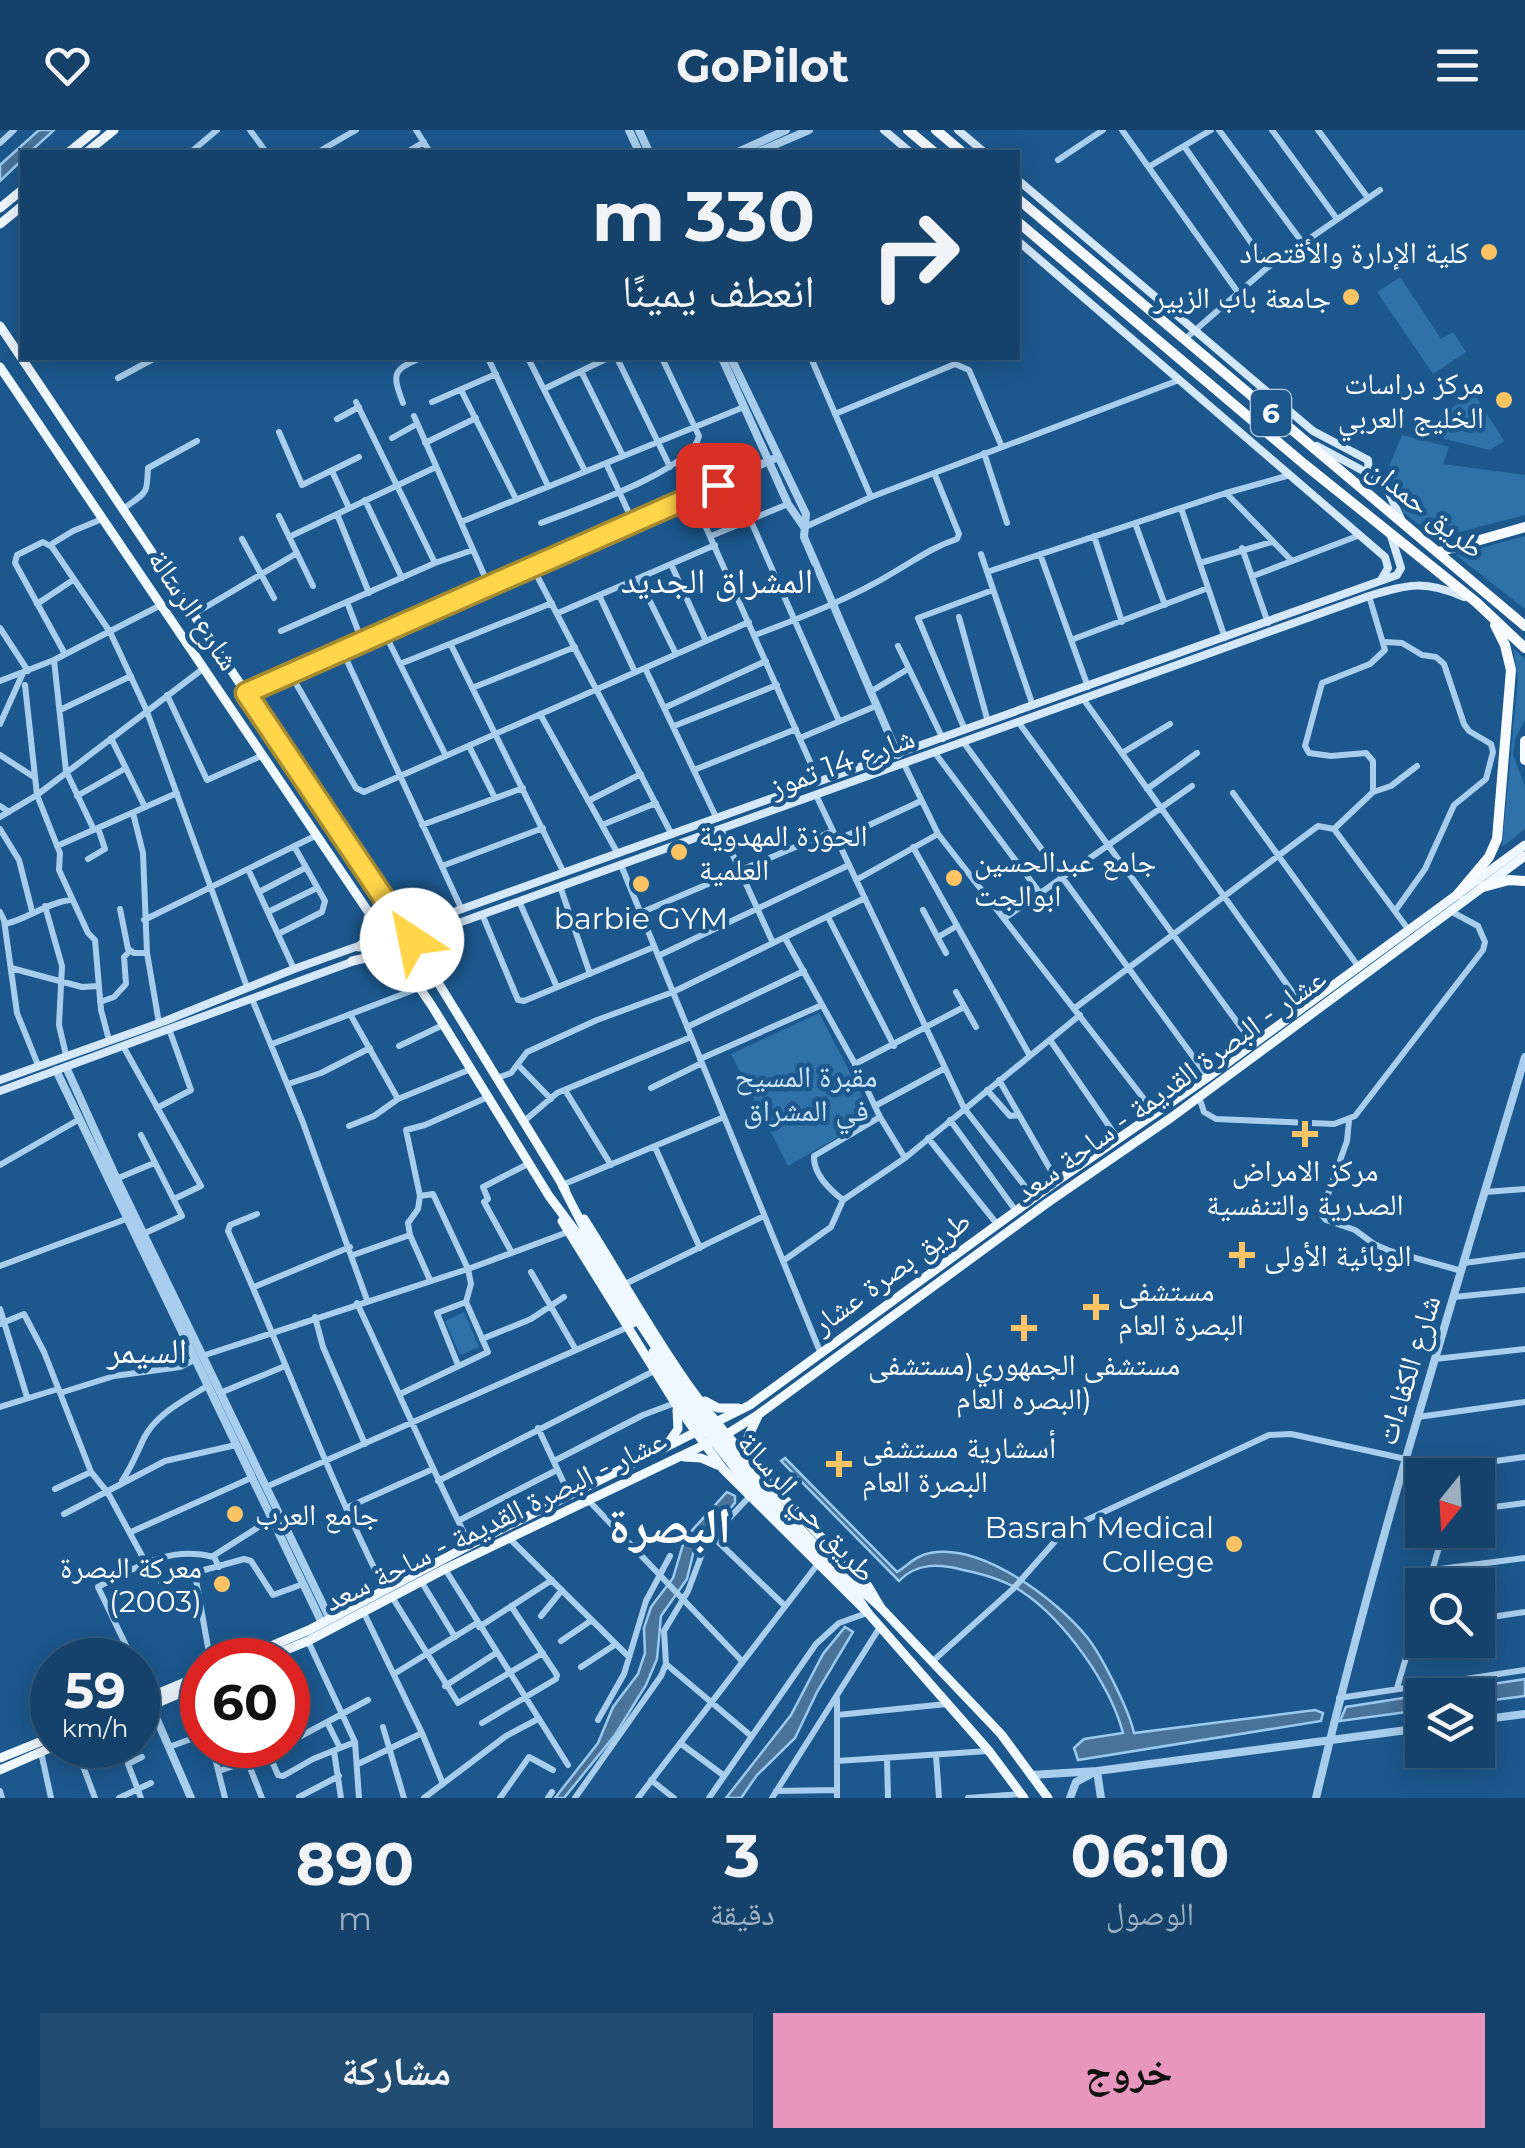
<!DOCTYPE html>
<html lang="ar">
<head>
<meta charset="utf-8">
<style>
  body { margin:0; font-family:Montserrat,"Noto Naskh Arabic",sans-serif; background:#224d72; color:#f1f3f6; direction:rtl; height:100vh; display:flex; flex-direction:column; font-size:38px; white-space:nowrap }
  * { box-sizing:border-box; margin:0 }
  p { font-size:32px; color:#9db0c1 }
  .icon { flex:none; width:55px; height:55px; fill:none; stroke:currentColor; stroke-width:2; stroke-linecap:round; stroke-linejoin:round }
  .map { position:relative; height:1668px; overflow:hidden; direction:ltr }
  .panel { display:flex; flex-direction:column; background:#15426a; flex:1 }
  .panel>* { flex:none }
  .hud { position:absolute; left:20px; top:20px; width:1000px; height:210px; border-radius:0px; box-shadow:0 5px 25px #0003,0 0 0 2px #345b7e; direction:rtl; background:#15426a; color:#f1f3f6; overflow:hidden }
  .needle { width:65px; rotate:198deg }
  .fabs { position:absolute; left:1405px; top:1328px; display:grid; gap:20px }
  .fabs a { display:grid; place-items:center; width:90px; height:90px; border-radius:0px; background:#15426a; box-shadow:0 5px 25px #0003,0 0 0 2px #345b7e; font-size:50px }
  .speed { position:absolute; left:30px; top:1508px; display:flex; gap:20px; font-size:50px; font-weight:700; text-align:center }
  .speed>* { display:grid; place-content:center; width:130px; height:130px; border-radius:50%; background:#15426a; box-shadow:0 5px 25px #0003,0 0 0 2px #345b7e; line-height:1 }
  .speed small { font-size:25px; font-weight:400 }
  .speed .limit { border:15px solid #d22; background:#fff; color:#111 }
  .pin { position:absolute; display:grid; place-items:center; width:85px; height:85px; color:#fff; margin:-42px; border-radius:20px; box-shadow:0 5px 15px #0006 }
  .me { position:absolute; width:110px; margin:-55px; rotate:326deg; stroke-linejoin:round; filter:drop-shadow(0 0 8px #0008) }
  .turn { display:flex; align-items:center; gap:35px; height:210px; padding:0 40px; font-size:45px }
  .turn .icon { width:130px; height:130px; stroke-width:2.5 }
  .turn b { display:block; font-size:70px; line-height:85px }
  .eta { display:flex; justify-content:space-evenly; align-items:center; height:170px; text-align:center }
  .eta b { font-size:60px; font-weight:700; line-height:70px }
  .primary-button { display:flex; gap:20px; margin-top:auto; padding:20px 40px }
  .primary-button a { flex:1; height:115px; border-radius:0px; background:#e797bd; color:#111; font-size:40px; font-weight:700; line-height:115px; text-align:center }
  .primary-button a+a { background:#224d72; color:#f1f3f6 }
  header { display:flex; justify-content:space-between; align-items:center; height:130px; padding:0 40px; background:#15426a; font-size:45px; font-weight:700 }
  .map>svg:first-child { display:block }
  .green { fill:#2f72aa }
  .water { fill:#497399; stroke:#9ccaef; stroke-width:2.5 }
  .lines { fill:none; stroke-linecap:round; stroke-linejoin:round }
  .minor { stroke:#a9ceed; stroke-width:6 }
  .tertiary { stroke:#a9ceed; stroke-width:8 }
  .secondary { stroke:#d5e8f9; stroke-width:8 }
  .primary { stroke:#eff7ff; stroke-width:9 }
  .trunk { stroke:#f7fbff; stroke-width:10 }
  .primary-bridge { stroke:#eff7ff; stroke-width:9 }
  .route-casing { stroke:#a68a30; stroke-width:25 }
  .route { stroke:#ffd54a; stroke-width:18 }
  .poi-dot { fill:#fdc466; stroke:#1c588d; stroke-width:4 }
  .labels { text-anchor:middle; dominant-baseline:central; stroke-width:9; stroke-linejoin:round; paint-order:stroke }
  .shield { fill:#1c588d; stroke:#bbcddd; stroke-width:2.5 }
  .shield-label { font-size:28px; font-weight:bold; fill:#fff }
  .poi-label { font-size:30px; fill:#fff; stroke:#1c588d; text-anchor:start }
  .street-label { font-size:30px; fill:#fff; stroke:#1c588d }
  .park-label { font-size:30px; fill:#cee6f9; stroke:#1c588d }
  .quarter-label { font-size:35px; fill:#fff; stroke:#1c588d }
  .town-label { font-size:50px; font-weight:bold; fill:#fff; stroke:#1c588d }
</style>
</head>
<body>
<header><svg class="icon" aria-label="menu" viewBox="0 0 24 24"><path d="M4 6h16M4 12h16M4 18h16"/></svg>GoPilot<svg class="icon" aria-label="heart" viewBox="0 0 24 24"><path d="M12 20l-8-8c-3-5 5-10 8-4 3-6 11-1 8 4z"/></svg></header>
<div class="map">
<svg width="1525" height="1668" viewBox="0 0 1525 1668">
  <rect width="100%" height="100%" fill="#1c588d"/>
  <!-- green -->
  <path class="green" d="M1400 147 1441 209 1453 202 1466 222 1433 244 1377 162Z
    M1474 263 1504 311 1490 320 1416 302Z
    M1402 305 1449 317 1443 334 1525 345V385L1437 408 1404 383 1387 341Z
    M1525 406V479L1456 425Z
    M1513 518 1525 529V590L1515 609 1513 625 1525 656V699L1502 717 1518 549Z
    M819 883 873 987 788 1036 731 924Z
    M464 1182 479 1217 460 1225 445 1191Z"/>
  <!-- water -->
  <path class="water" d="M39 0H54L30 22H22V30L0 51V35Z
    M785 1328 897 1442C908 1435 917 1425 930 1423 982 1413 1056 1469 1087 1507 1102 1526 1129 1580 1134 1603L1315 1580 1323 1583 1321 1591 1078 1630 1074 1618 1084 1609 1123 1603C1110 1554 1064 1489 1021 1461 1004 1450 983 1444 963 1440 940 1434 917 1432 899 1451L781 1331Z
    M727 1362 735 1366V1373L695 1416 687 1449 661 1486 657 1529 646 1555 615 1605 564 1668H555L598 1613 613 1577 638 1544 645 1523 644 1498 651 1477 673 1448 685 1408Z
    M845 1497 853 1502 817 1562 795 1608 757 1645 741 1668H726L791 1585 823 1524Z
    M1525 1549V1566L1478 1572V1565H1422V1580L1340 1591 1346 1577Z"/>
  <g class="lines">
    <!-- minor -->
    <path class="minor" d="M250 0 266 22
      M416 0 430 22
      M1122 0 1237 161
      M1219 0 1302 112
      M1272 0 1337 89
      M1318 0 1368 68
      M0 13 14 0
      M1184 16 1268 137
      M191 22 217 0
      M318 22 356 0
      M407 22 424 12
      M1058 30 1103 0
      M1150 36 1211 0
      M1185 209 1268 137 1380 60
      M488 228 548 356
      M528 228 585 341
      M617 228 670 337
      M811 228 871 367
      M581 241 623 326
      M118 248 155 228
      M544 259 608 228
      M461 260 516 369
      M356 272 435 433
      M432 272 496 244
      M403 273C392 244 392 240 421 228
      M835 284 955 234 969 240 1002 317
      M414 286 489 456
      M337 289 359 277
      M279 302 302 355 359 327
      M392 308 417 294
      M425 313 476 288
      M984 323 1007 393
      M606 333 633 392
      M332 341 349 378
      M1226 363 1292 431
      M692 366 819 652
      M365 370 402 448
      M1181 378 1225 508
      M123 379C147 361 147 366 148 338L197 311
      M337 384 369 463
      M279 386 313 456
      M750 389 839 591
      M461 392 744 277
      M541 393C574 380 693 340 699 306L662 228
      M1135 393 1165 475
      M805 397 871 367 1179 250
      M711 406 788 374
      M1094 406 1122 492
      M289 407 436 337
      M242 409 274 468
      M50 415 73 401 102 389
      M1242 418 1268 493
      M981 424 1033 576
      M1040 424 1088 557
      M1200 433 1272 412
      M671 434 706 511
      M533 438 672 705
      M987 442 1226 363 1290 345
      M1253 446 1360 405
      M639 449 676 524
      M599 465 635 542
      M347 472 362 511
      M37 474 73 450
      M558 483 715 415
      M194 484 297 423
      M959 487 988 592
      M0 498 28 541
      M281 501 435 433 473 420
      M384 502 446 626
      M755 505C803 487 852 468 896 441 920 427 931 418 957 409L959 404 935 345
      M1071 510 1208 458
      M1385 512 1402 513 1422 525 1436 527 1444 534 1464 594 1469 601 1491 614 1493 622 1486 649 1454 675 1425 739 1395 781
      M451 515 564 743
      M898 516 943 609
      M342 520 462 780
      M65 524 15 433 17 425 43 412 52 417 110 502 146 579 247 857
      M54 530 66 641 94 700
      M400 534 552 473
      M645 538 717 689
      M290 543 356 658 364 662 749 492
      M0 551 54 530 161 475
      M25 555 37 665 60 723 59 740 88 803 95 810 101 880 109 910
      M472 558 575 517
      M870 562 908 539
      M167 565 207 650 261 626
      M1084 570 1303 877
      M664 578 766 531
      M60 580 131 546
      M540 584 618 724
      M1019 593 1253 914
      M0 594 23 543
      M674 596 777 555
      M965 600 918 488 993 460
      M111 608 145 677
      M800 608 876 576
      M964 613 1208 947
      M469 616 495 668
      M935 623 1040 763
      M1122 623 1170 594
      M0 625 34 647
      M904 634 938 704 1155 983
      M694 640 796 599
      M1147 659 1197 623
      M1373 662 1391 656 1417 636
      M1233 663 1358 836
      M816 665 964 978 1034 1068
      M77 666 126 638
      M588 671 641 644
      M0 676 9 682
      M133 683 143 723 147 823 159 893
      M0 687 37 665 204 538
      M422 695 523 658
      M602 695 656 673
      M0 699 19 730 32 781
      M721 699 773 813
      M1334 699 1373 662V631L1366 623 1331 626 1309 623 1305 616 1322 553 1370 534 1385 520 1369 466
      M837 710 921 671
      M57 716 177 663
      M913 717 1030 926
      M88 729 105 719 98 698
      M621 735 821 1224
      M442 736 543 698
      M248 739 294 839
      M856 750 938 704
      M560 756 590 844
      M259 762 305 738
      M519 771 557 857
      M45 776 62 836 59 895 66 925
      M120 779 128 819 134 823H147
      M923 780 946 823
      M0 782 4 790 17 883 38 935
      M268 782 317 758
      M640 783 833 701
      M482 784 518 870 524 871 654 817
      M828 787 894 916
      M1005 788 1192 656
      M144 790 315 706
      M5 794C28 789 46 773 70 770
      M278 804 322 782 325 771 294 716
      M938 807 957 796
      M785 808 855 934 880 987 905 1028
      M658 826 849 735
      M11 838 82 857 98 856
      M956 862 976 897
      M252 869 302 990 367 1170
      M100 872 114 867 126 854 124 827 130 821
      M1075 878 1318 696 1334 699 1408 799
      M350 884 398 969
      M687 897 804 841
      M1050 910 1118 1009
      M272 914 419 858
      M123 916 201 1056 174 1069
      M399 916 443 895
      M700 929 822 875
      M855 934 964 877
      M518 935 551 969
      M497 948 511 943 527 922 597 890 673 862 865 768
      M999 950 1057 1051
      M288 954 321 943 370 918
      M651 958 702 933
      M565 960 611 1035
      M987 960 1010 986 1019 985
      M1199 967 1204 982 1216 989 1334 994 1355 986 1483 820 1485 812 1478 796 1452 782
      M875 976 945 938
      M157 978 191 960 169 899
      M950 990 1016 1081
      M1349 991 1347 1011 1321 1084 1326 1090 1355 1100 1374 1114 1390 1121 1462 1141
      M523 992 557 963 691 907
      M349 996 374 986 398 969 471 939
      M141 1005 182 1086 143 1104
      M928 1008 997 1094
      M655 1017 700 1118
      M0 1035 78 990
      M116 1049 154 1033
      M562 1055 724 987
      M1485 1062 1525 1059
      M420 1066 418 1079 408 1093 410 1105 430 1150
      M843 1070C829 1059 813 1044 814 1026L880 987
      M257 1084 230 1095 228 1101C282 1220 326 1343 385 1460
      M512 1123 484 1072 488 1069 483 1057 528 1034
      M353 1125 410 1105
      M783 1131 831 1097 843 1070 905 1028 1080 885
      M1464 1133 1525 1125
      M0 1136 126 1089
      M531 1142 576 1220
      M625 1154 764 1086
      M254 1157 350 1117
      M1454 1167 1525 1160
      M357 1173C395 1254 430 1335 470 1415
      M0 1179 27 1267
      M315 1187 323 1217 365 1314
      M0 1194 24 1184 44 1222 91 1342 108 1363 146 1433
      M482 1209 531 1189 564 1167
      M202 1226 468 1139 568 1102
      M1435 1229 1525 1219
      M458 1235 437 1183 466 1172
      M60 1263 114 1246 180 1237 194 1230
      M220 1263 285 1236
      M400 1264 488 1222 466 1172 471 1154 468 1139 433 1064 420 1066 406 1000 425 995 488 967
      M0 1277 58 1259
      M1418 1287 1525 1272
      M538 1298 569 1364
      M554 1331 643 1285 675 1273
      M1401 1344 1525 1327
      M122 1351C132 1336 137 1323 144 1308 157 1283 185 1270 207 1256
      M438 1351 654 1241
      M266 1357 626 1198
      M55 1359 91 1342
      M589 1371 742 1531
      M346 1378 433 1339
      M1478 1379 1525 1373
      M64 1384 165 1331 236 1315
      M458 1391 557 1340
      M131 1402 251 1348
      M712 1406 785 1476
      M510 1409 629 1527
      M213 1426 271 1389
      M445 1439 568 1635
      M1432 1440 1525 1428
      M195 1444 209 1523
      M421 1451 455 1507
      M161 1452 244 1429 251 1431 273 1465 303 1454
      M1428 1455 1444 1400
      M392 1467 458 1573 543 1523
      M364 1483 422 1603 443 1654
      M541 1486 562 1460
      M1478 1489 1525 1482
      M479 1497 552 1450
      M308 1511 355 1612 359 1668
      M561 1511 592 1490
      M133 1530 98 1457C136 1437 170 1415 214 1427L219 1437
      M934 1530 1013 1459 1065 1400 1269 1305 1291 1304 1406 1329
      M666 1534 750 1605
      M581 1537 616 1514
      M138 1540 150 1567
      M394 1544 477 1493
      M445 1556 496 1523
      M1397 1558 1422 1473
      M1339 1568 1525 1540
      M837 1569V1668
      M837 1585 947 1574
      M598 1590 624 1544 646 1471 670 1426
      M482 1593 556 1549 557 1545 511 1476
      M328 1594 340 1618
      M383 1597 404 1668
      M288 1613 368 1570
      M680 1613 723 1645
      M75 1615 95 1668
      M241 1615 262 1668
      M265 1615 278 1645 283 1646 313 1629 355 1612
      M169 1617 202 1605
      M267 1621 281 1615
      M334 1621 341 1668
      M41 1622 51 1668
      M936 1625 939 1668
      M215 1628 225 1668
      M887 1629 888 1668
      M837 1631 988 1621
      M358 1634 422 1603
      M219 1641 248 1631
      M651 1650 674 1668
      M0 1661 2 1668
      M776 1661 837 1660
      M299 1667 339 1646
      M119 1668 151 1653
      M141 1668 128 1634 142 1627
      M424 1668 506 1606 538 1589
      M500 1668 529 1627 553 1640
      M548 1668 552 1662
      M575 1668 661 1546 666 1534 664 1501 688 1461 706 1413 750 1366
      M638 1668 817 1435
      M709 1668 816 1514 839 1493 867 1483
      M772 1668 880 1497
      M968 1668 1020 1664"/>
    <!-- tertiary -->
    <path class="tertiary" d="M629 0 639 22
      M639 0 649 22
      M738 22 786 0
      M758 22 809 0
      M722 228 788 374 804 397
      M731 228 806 384 804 407 898 625
      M247 563 778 327
      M66 937 114 1043 330 1489
      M56 940 322 1493
      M151 1576 191 1668
      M1478 1590 1525 1584
      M1097 1641 1101 1668
      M1031 1645 1097 1641 1422 1598
      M1070 1668 1076 1652 1091 1644
      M1316 1668C1375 1418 1452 1173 1525 927"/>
    <!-- secondary -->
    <path class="secondary" d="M884 0 910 22
      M958 0 984 22
      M1018 50 1313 301 1368 330 1369 344
      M1018 111 1385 427 1388 438 1381 450
      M1317 316 1384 352 1401 389
      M375 823 1369 466C1409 454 1425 450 1464 467
      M0 950 165 891 294 839 1397 445 1401 438 1391 406
      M0 961 357 830"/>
    <!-- primary -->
    <path class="primary" d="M69 22 96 0
      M87 22 114 0
      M0 78 22 60
      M0 94 22 76
      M0 196 412 810 565 1059
      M0 237 432 876 549 1066 576 1102
      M386 765 415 780 443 786
      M359 817 369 807 368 788
      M352 831 380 825 401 836
      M430 832 431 809 446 796
      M584 1089C621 1147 654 1208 694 1263 745 1333 809 1393 868 1456L881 1478 1001 1604 1048 1668
      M562 1091 675 1273 723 1339 868 1483 989 1621 1024 1668
      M705 1271 718 1278H738
      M667 1315 678 1299 677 1280
      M684 1327 701 1328 717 1335
      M754 1332 748 1307 758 1286
      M238 1530 309 1500 470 1415 750 1275 1057 1051 1208 947 1525 715
      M261 1530 308 1511 445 1439 727 1304 759 1284 1047 1073 1172 987 1525 726
      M138 1572 202 1545
      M138 1581 202 1554
      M0 1628 52 1607
      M0 1640 57 1615"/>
    <!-- trunk -->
    <path class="trunk" d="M908 0 934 22
      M936 0 962 22
      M1018 69 1525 496
      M1018 92 1304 334 1476 472 1525 518
      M1438 422 1525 397
      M1525 611V630
      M1483 757 1509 750 1525 751
      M1458 764 1489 727 1497 709 1511 540 1505 515 1495 495"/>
    <!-- primary-bridge -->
    <path class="primary-bridge" d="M562 1055C641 1215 749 1359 881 1478
      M576 1102 633 1193
      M653 1222 688 1278 737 1341 854 1462 868 1483"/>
  </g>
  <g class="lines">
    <!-- route casing -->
    <g class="route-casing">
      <path id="route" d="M412 810 246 563 718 355"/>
    </g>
    <!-- route -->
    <use href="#route" class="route"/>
  </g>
  <!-- markers -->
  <g class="poi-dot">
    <circle cx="1489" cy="122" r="10"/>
    <circle cx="1351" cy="167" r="10"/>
    <circle cx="1504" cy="270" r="10"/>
    <circle cx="679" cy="722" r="10"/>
    <circle cx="954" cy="748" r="10"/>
    <circle cx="641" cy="754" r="10"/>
    <path d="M1300 989h10v10h10v10h-10v10h-10v-10h-10v-10h10z"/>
    <path d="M1237 1110h10v10h10v10h-10v10h-10v-10h-10v-10h10z"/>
    <path d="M1091 1162h10v10h10v10h-10v10h-10v-10h-10v-10h10z"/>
    <path d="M1019 1183h10v10h10v10h-10v10h-10v-10h-10v-10h10z"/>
    <path d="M834 1319h10v10h10v10h-10v10h-10v-10h-10v-10h10z"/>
    <circle cx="235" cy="1384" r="10"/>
    <circle cx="1234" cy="1414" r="10"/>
    <circle cx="222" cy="1454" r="10"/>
  </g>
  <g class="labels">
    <!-- shield labels -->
    <rect class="shield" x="1251" y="260" width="40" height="46" rx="8"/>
    <g class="shield-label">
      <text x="1271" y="283">6</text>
    </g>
    <!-- poi labels -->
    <g class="poi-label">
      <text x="1469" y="122" text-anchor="end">كلية الإدارة والأقتصاد</text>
      <text x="1331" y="167" text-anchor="end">جامعة باب الزبير</text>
      <text x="1484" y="253" text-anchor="end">مركز دراسات<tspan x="1484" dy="34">الخليج العربي</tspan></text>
      <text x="699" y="705">الحوزة المهدوية<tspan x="699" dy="34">العلمية</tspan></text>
      <text x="974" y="731">جامع عبدالحسين<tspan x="974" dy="34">ابوالجت</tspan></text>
      <text x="641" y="788" text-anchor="middle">barbie GYM</text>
      <text x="1305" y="1040" text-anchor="middle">مركز الامراض<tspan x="1305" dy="34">الصدرية والتنفسية</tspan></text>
      <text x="1264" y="1125">الوبائية الأولى</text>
      <text x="1118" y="1160">مستشفى<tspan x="1118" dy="34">البصرة العام</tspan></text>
      <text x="1024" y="1234" text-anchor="middle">مستشفى الجمهوري(مستشفى<tspan x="1024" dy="34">البصره العام)</tspan></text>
      <text x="862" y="1317">أسشارية مستشفى<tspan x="862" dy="34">البصرة العام</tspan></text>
      <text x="255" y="1384">جامع العرب</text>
      <text x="1214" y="1397" text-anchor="end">Basrah Medical<tspan x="1214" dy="34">College</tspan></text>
      <text x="202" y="1437" text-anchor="end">معركة البصرة<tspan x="202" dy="34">(2003)</tspan></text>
    </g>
    <!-- street labels -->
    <g class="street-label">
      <text transform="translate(1426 378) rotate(39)">طريق حمدان</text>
      <text transform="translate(194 480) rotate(56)">شارع الرسالة</text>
      <text transform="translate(842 632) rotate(-20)">شارع 14 تموز</text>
      <text transform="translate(1170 955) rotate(-36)">عشار - البصرة القديمة - ساحة سعد</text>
      <text transform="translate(891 1142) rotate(-36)">طريق بصرة عشار</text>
      <text transform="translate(1408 1240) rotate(-73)">شارع الكفاءات</text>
      <text transform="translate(807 1377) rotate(48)">طريق حي الرسالة</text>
      <text transform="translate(495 1390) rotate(-26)">عشار - البصرة القديمة - ساحة سعد</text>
    </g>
    <!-- park labels -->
    <g class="park-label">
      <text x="806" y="946">مقبرة المسيح<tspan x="806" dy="34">في المشراق</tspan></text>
    </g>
    <!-- quarter labels -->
    <g class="quarter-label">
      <text x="717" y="450">المشراق الجديد</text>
      <text x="147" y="1220">السيمر</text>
    </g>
    <!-- town labels -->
    <g class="town-label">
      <text x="670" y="1395">البصرة</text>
    </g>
  </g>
</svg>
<div class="fabs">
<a><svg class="needle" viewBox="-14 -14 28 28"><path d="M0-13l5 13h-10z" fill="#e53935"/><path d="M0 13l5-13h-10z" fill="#9db0c1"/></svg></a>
<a><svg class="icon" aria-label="search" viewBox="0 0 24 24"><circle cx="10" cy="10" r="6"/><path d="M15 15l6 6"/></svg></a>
<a><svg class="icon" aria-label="layers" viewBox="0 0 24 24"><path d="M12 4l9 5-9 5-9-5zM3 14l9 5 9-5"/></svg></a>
</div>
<div class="speed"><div>59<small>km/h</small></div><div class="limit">60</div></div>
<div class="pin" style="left:718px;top:355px;background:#d93025"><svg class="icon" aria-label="arrive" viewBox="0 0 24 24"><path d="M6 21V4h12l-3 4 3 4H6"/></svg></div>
<svg class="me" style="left:412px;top:810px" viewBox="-20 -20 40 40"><circle r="19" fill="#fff"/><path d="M0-13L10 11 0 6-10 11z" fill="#ffd54a"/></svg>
<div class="hud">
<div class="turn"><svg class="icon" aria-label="right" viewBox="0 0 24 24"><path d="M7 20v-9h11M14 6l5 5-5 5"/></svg><div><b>330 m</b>انعطف يمينًا</div></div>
</div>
</div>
<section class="panel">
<div class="eta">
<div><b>06:10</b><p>الوصول</p></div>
<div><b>3</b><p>دقيقة</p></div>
<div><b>890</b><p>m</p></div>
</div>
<div class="primary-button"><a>خروج</a><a>مشاركة</a></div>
</section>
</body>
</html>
